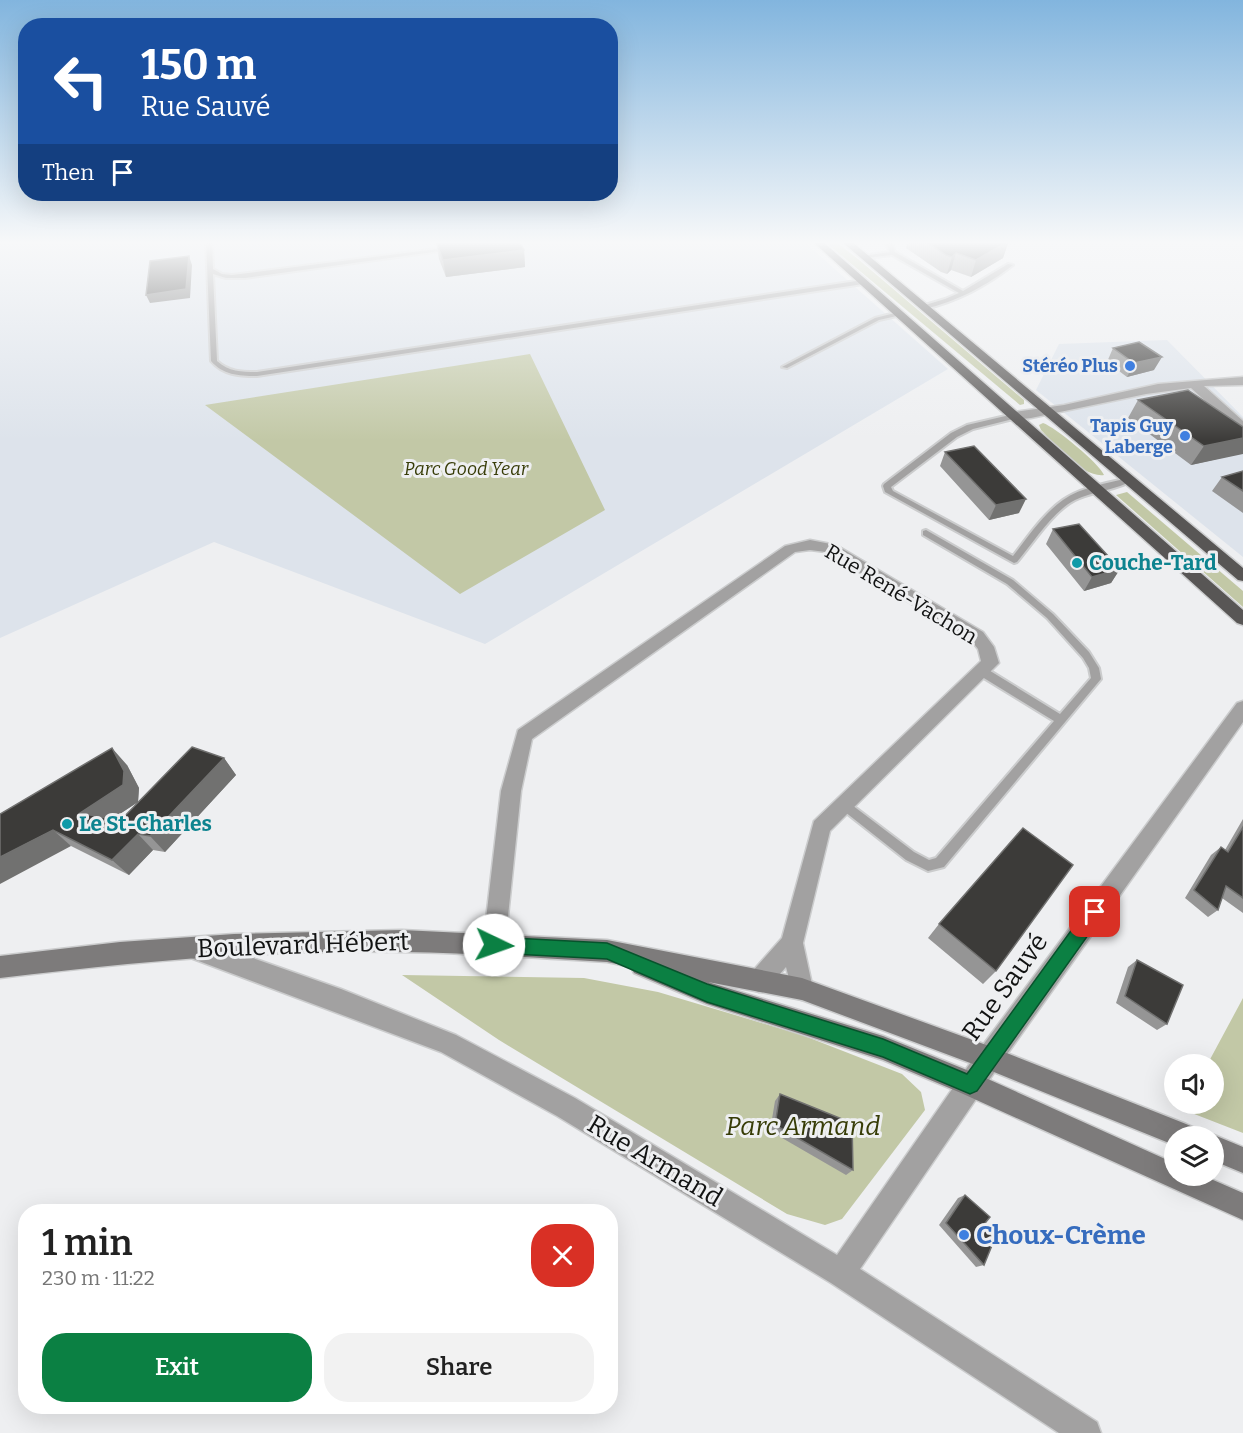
<!DOCTYPE html>
<html lang="en">
<head>
<meta charset="utf-8">
<style>
  body { margin:0; font-family:Bitter,serif; background:#f2f2f2; color:#222; height:100vh; display:flex; flex-direction:column; font-size:22px; white-space:nowrap }
  * { box-sizing:border-box; margin:0 }
  p { font-size:20px; color:#767676 }
  .icon { flex:none; width:33px; height:33px; fill:none; stroke:currentColor; stroke-width:2; stroke-linecap:round; stroke-linejoin:round }
  .map { position:relative; flex:1; overflow:hidden }
  .details { position:absolute; left:18px; top:1204px; width:600px; height:210px; display:flex; flex-direction:column; background:#fff; border-radius:24px; box-shadow:0 6px 24px #0002 }
  .details>* { flex:none }
  .top-card { position:absolute; left:18px; top:18px; width:600px; height:183px; border-radius:24px; box-shadow:0 6px 24px #0002; background:#1a4fa0; color:#fff; overflow:hidden }
  .controls { position:absolute; left:1164px; top:1054px; display:grid; gap:12px }
  .controls a { display:grid; place-items:center; width:60px; height:60px; border-radius:50%; background:#fff; box-shadow:0 6px 24px #0002; font-size:30px }
  .pin { position:absolute; display:grid; place-items:center; width:51px; height:51px; color:#fff; margin:-26px; border-radius:12px; box-shadow:0 3px 9px #0006 }
  .me { position:absolute; width:66px; margin:-33px; rotate:93deg; stroke-linejoin:round; filter:drop-shadow(0 0 4px #0008) }
  .turn { display:flex; align-items:center; gap:21px; height:126px; padding:0 24px; font-size:27px }
  .turn .icon { width:78px; height:78px; stroke-width:2.5 }
  .turn b { display:block; font-size:42px; line-height:51px }
  .then { display:flex; align-items:center; height:57px; padding:0 24px; background:#0003; gap:12px; font-size:22px }
  .round { display:grid; place-items:center; flex:none; width:63px; height:63px; border-radius:24px; background:#f2f2f2 }
  .summary { display:flex; align-items:center; justify-content:space-between; height:102px; padding:0 24px }
  h1 { font-size:36px; font-weight:600; line-height:45px }
  .action { display:flex; gap:12px; margin-top:auto; padding:12px 24px }
  .action a { flex:1; height:69px; border-radius:24px; background:#0b8043; color:#fff; font-size:24px; font-weight:600; line-height:69px; text-align:center }
  .action a+a { background:#f2f2f2; color:#222 }
  .map>svg:first-child { display:block }
  .built { fill:#dde3eb }
  .green { fill:#c2c8a6 }
  .lines { fill:none; stroke-linecap:round; stroke-linejoin:round }
  .service-casing { stroke:#cbcccd; stroke-width:4 }
  .minor-casing { stroke:#cbcccd; stroke-width:3 }
  .secondary-casing { stroke:#cbcccd; stroke-width:3 }
  .trunk-casing { stroke:#cbcccd; stroke-width:3 }
  .service { fill:#a2a1a1; fill-rule:evenodd }
  .minor { fill:#a2a1a1; fill-rule:evenodd }
  .secondary { fill:#7d7b7b; fill-rule:evenodd }
  .trunk { fill:#585655; fill-rule:evenodd }
  .wall { fill:#959595 }
  .shaded-wall { fill:#717170 }
  .building { fill:#3c3b39; stroke:#717170; stroke-width:1.5 }
  .route { fill:#0b8043; stroke:#07532c; stroke-width:1.5 }
  .shop-dot { fill:#3f7fe0; stroke:#eeeff1; stroke-width:2 }
  .culture-dot { fill:#0f9aa8; stroke:#eeeff1; stroke-width:2 }
  .labels { text-anchor:middle; dominant-baseline:central; stroke-width:6; stroke-linejoin:round; paint-order:stroke }
  .far-shop-label { font-size:18px; font-weight:bold; fill:#366cbe; stroke:#eeeff1; text-anchor:end }
  .far-park-label { font-size:18px; font-style:italic; fill:#373c07; stroke:#eeeff1 }
  .culture-label { font-size:21px; font-weight:bold; fill:#0d838f; stroke:#eeeff1; text-anchor:start }
  .street-label { font-size:21px; fill:#111212; stroke:#eeeff1 }
  .near-street-label { font-size:26px; fill:#111212; stroke:#eeeff1 }
  .near-park-label { font-size:26px; font-style:italic; fill:#373c07; stroke:#eeeff1 }
  .near-shop-label { font-size:26px; font-weight:bold; fill:#366cbe; stroke:#eeeff1; text-anchor:start }
</style>
</head>
<body>
<div class="map">
<svg width="1243" height="1433" viewBox="0 0 1243 1433">
  <rect width="100%" height="100%" fill="#eeeff1"/>
  <!-- built -->
  <path class="built" d="M0 241H803L948 369 485 644 214 542 0 638Z
    M1167 340 1243 417V557L1036 390 1059 344Z"/>
  <!-- green -->
  <path class="green" d="M824 241H835L858 259 1024 400V404L1020 405Z
    M530 354 605 510 460 594 205 405Z
    M1043 423C1055 427 1100 464 1104 475 1083 478 1055 445 1041 430L1039 425Z
    M1127 492 1243 591V607L1116 495Z
    M402 975 584 978 658 992 802 1035 902 1074 921 1092 925 1110 842 1219 825 1225 787 1214 499 1040Z
    M1243 998V1133L1184 1110 1187 1104H1214V1065H1207Z"/>
  <g class="lines">
    <!-- service casing -->
    <g class="service-casing">
      <path id="service" d="M206 241H212L213 269 222 274 232 275 452 247 455 249 245 278H226L213 274 217 361C229 372 242 372 257 372L863 280 866 282 863 284 257 376C239 376 223 375 211 361Z
        M885 241H891L895 252 963 291 1008 264 1013 265C988 285 956 302 924 309L922 308V306L945 299 959 293 892 255 865 258 862 256 890 252Z
        M899 312 901 313V315L879 320 787 368 782 367 875 318Z
        M1014 414H1017V418L973 429 957 437 891 487 893 491 1013 556C1028 537 1043 514 1063 500 1081 487 1108 483 1129 478L1133 480C1118 490 1093 491 1075 500 1053 511 1033 543 1017 562L1014 563 885 492 883 486 884 484 951 433 967 425Z
        M926 530 1013 580 1053 614 1089 652 1099 668 1101 679 944 867 928 871 906 860 840 808 838 805 840 802 844 800 848 802 914 852 929 860 936 858 1054 721 979 675 978 672 979 669H987L1060 714 1091 678 1089 668 1083 658 1047 618 1007 584 923 535V531Z"/>
    </g>
    <!-- minor casing -->
    <g class="minor-casing">
      <path id="minor" d="M1243 377V385L1204 386 1243 421V432L1238 431 1191 388 1146 394 1031 418 1014 420 1008 416 1014 412 1064 405 1158 384Z
        M810 540 836 545 983 632 994 647 999 663 830 831 803 943 813 989 810 997 802 1000 794 997 786 967 767 989 759 992 751 989 748 981 751 973 782 938 814 821 981 661 978 649 971 640 826 552 810 550 795 552 532 739 521 791 505 945 502 953 494 956 486 953 483 945 501 791 518 730 785 546Z
        M1243 701V722L998 1067 860 1269 1097 1422 1101 1433H1059L831 1283 557 1116 441 1052 188 957 185 949 188 941 196 938 341 989 456 1035 575 1098 837 1255 980 1049 1237 703Z"/>
    </g>
    <!-- secondary casing -->
    <g class="secondary-casing">
      <path id="secondary" d="M402 930 607 940 802 978 989 1046 1186 1124 1195 1128 1199 1137H1174V1145L989 1070 802 1000 708 982 883 1036 979 1075 1174 1163V1176H1204L1243 1193V1220L961 1093 883 1060 707 1004 634 973 631 967 607 962C539 958 471 953 403 952 268 949 133 962 0 978V956L120 942 234 934Z
        M1214 1135 1243 1147V1173L1214 1161V1137H1210Z"/>
    </g>
    <!-- trunk casing -->
    <g class="trunk-casing">
      <path id="trunk" d="M812 241H822L1243 610V625L1237 623Z
        M841 241H851L1243 568V581L1238 580Z"/>
    </g>
    <!-- service -->
    <use href="#service" class="service"/>
    <!-- minor -->
    <use href="#minor" class="minor"/>
    <!-- secondary -->
    <use href="#secondary" class="secondary"/>
    <!-- trunk -->
    <use href="#trunk" class="trunk"/>
  </g>
  <!-- wall -->
  <path class="wall" d="M908 241H1008L1003 258 971 277 951 270 947 274 941 272 906 248Z
    M436 242 524 250 525 267 446 277 439 259Z
    M1113 348 1154 370 1127 377 1107 362Z
    M1138 400 1243 427V453L1191 465 1128 418Z
    M945 452 1019 513 989 520 940 466Z
    M1243 471V513L1212 491 1222 477Z
    M1053 529 1120 569 1111 583 1084 591 1046 544Z
    M224 758 236 775 165 852 153 850 129 875 71 846 0 814 127 765 139 788 138 802 112 819 118 820 120 821Z
    M1243 819V913L1222 898 1218 910 1208 917 1185 898 1211 855 1221 847 1225 850Z
    M939 924 996 971 983 984 928 938Z
    M1137 960 1167 1024 1157 1030 1116 1003 1128 967Z
    M780 1094 853 1170 846 1175 770 1131 775 1101Z
    M965 1195 981 1228 984 1265 976 1267 939 1225 958 1198Z"/>
  <!-- shaded-wall -->
  <path class="shaded-wall" d="M1009 241 1003 258 971 277 976 260Z
    M524 250 525 267 446 277 443 260Z
    M956 253 951 270 947 274 952 257Z
    M189 256 192 265 190 298 150 303 146 295Z
    M1162 357 1154 370 1127 377 1134 363Z
    M1243 438V454L1191 465 1204 446Z
    M1026 499 1019 513 989 520 996 505Z
    M1120 569 1111 583 1084 591 1092 577Z
    M112 748 127 765 139 788 138 802 97 829 80 813Z
    M224 758 236 775 165 852 150 836Z
    M118 820 134 836 138 834 153 850 129 875 112 860Z
    M53 830 71 846 0 884V857Z"/>
  <!-- building -->
  <path class="building" d="M446 241H519L524 250 443 260 436 242Z
    M925 241H1009L976 260 956 253 952 257 946 255Z
    M189 256 186 289 146 295 150 261Z
    M1139 342 1162 357 1134 363 1113 348Z
    M1188 390 1243 427V438L1204 446 1138 400Z
    M974 446 1026 499 996 505 945 452Z
    M1243 471V491L1222 477Z
    M1079 524 1120 569 1092 577 1053 529Z
    M192 747 224 758 150 836 138 834 112 860 53 830 0 857V814L112 748 124 771 123 785 80 813 118 820V823Z
    M1243 827V898L1226 886 1218 910 1194 890 1221 847 1228 852Z
    M1023 828 1073 865 996 971 939 924Z
    M1137 960 1183 985 1167 1024 1125 996Z
    M780 1094 852 1123 853 1170 775 1125Z
    M965 1195 990 1217 981 1228 995 1238 984 1265 946 1223Z"/>
  <!-- sky -->
  <linearGradient id="sky" x2="0" y2="1"><stop stop-color="#82b5de"/><stop offset="0.55" stop-color="#f7f8f9"/><stop offset="1" stop-color="#f7f8f9" stop-opacity="0"/></linearGradient>
  <rect width="1243" height="441" fill="url(#sky)"/>
  <!-- route -->
  <path class="route" d="M1095 904 1101 906 1103 912 1101 917 977 1091 970 1094 883 1057 707 1002 607 959 494 953 488 951 486 945 488 939 494 937 607 943 707 984 883 1039 967 1074 1089 906Z"/>
  <!-- markers -->
  <g class="shop-dot">
    <circle cx="1130" cy="366" r="6"/>
    <circle cx="1185" cy="436" r="6"/>
    <circle cx="964" cy="1235" r="6"/>
  </g>
  <g class="culture-dot">
    <circle cx="1077" cy="563" r="6"/>
    <circle cx="67" cy="824" r="6"/>
  </g>
  <g class="labels">
    <!-- far-shop labels -->
    <g class="far-shop-label">
      <text x="1118" y="366">Stéréo Plus</text>
      <text x="1173" y="426">Tapis Guy<tspan x="1173" dy="21">Laberge</tspan></text>
    </g>
    <!-- far-park labels -->
    <g class="far-park-label">
      <text x="466" y="469">Parc Good Year</text>
    </g>
    <!-- culture labels -->
    <g class="culture-label">
      <text x="1089" y="563">Couche-Tard</text>
      <text x="79" y="824">Le St-Charles</text>
    </g>
    <!-- street labels -->
    <g class="street-label">
      <text transform="translate(901 594) rotate(31)">Rue René-Vachon</text>
    </g>
    <!-- near-street labels -->
    <g class="near-street-label">
      <text transform="translate(303 945) rotate(-2)">Boulevard Hébert</text>
      <text transform="translate(1005 987) rotate(-54)">Rue Sauvé</text>
      <text transform="translate(655 1161) rotate(31)">Rue Armand</text>
    </g>
    <!-- near-park labels -->
    <g class="near-park-label">
      <text x="803" y="1126">Parc Armand</text>
    </g>
    <!-- near-shop labels -->
    <g class="near-shop-label">
      <text x="976" y="1235">Choux-Crème</text>
    </g>
  </g>
</svg>
<div class="controls">
<a><svg class="icon" aria-label="sound" viewBox="0 0 24 24"><path d="M4 9h4l5-4v14l-5-4H4zM17 9q2 3 0 6"/></svg></a>
<a><svg class="icon" aria-label="layers" viewBox="0 0 24 24"><path d="M12 4l9 5-9 5-9-5zM3 14l9 5 9-5"/></svg></a>
</div>
<div class="pin" style="left:1095px;top:912px;background:#d93025"><svg class="icon" aria-label="arrive" viewBox="0 0 24 24"><path d="M6 21V4h12l-3 4 3 4H6"/></svg></div>
<svg class="me" style="left:494px;top:945px" viewBox="-20 -20 40 40"><circle r="19" fill="#fff"/><path d="M0-13L10 11 0 6-10 11z" fill="#0b8043"/></svg>
<div class="top-card">
<div class="turn"><svg class="icon" aria-label="left" viewBox="0 0 24 24"><path d="M17 20v-9H6M10 6l-5 5 5 5"/></svg><div><b>150 m</b>Rue Sauvé</div></div>
<div class="then">Then<svg class="icon" aria-label="arrive" viewBox="0 0 24 24"><path d="M6 21V4h12l-3 4 3 4H6"/></svg></div>
</div>
<section class="details">
<div class="summary"><div><h1>1 min</h1><p>230 m · 11:22</p></div><a class="round" style="background:#d93025;color:#fff"><svg class="icon" aria-label="close" viewBox="0 0 24 24"><path d="M6 6l12 12M18 6L6 18"/></svg></a></div>
<div class="action"><a>Exit</a><a>Share</a></div>
</section>
</div>
</body>
</html>
